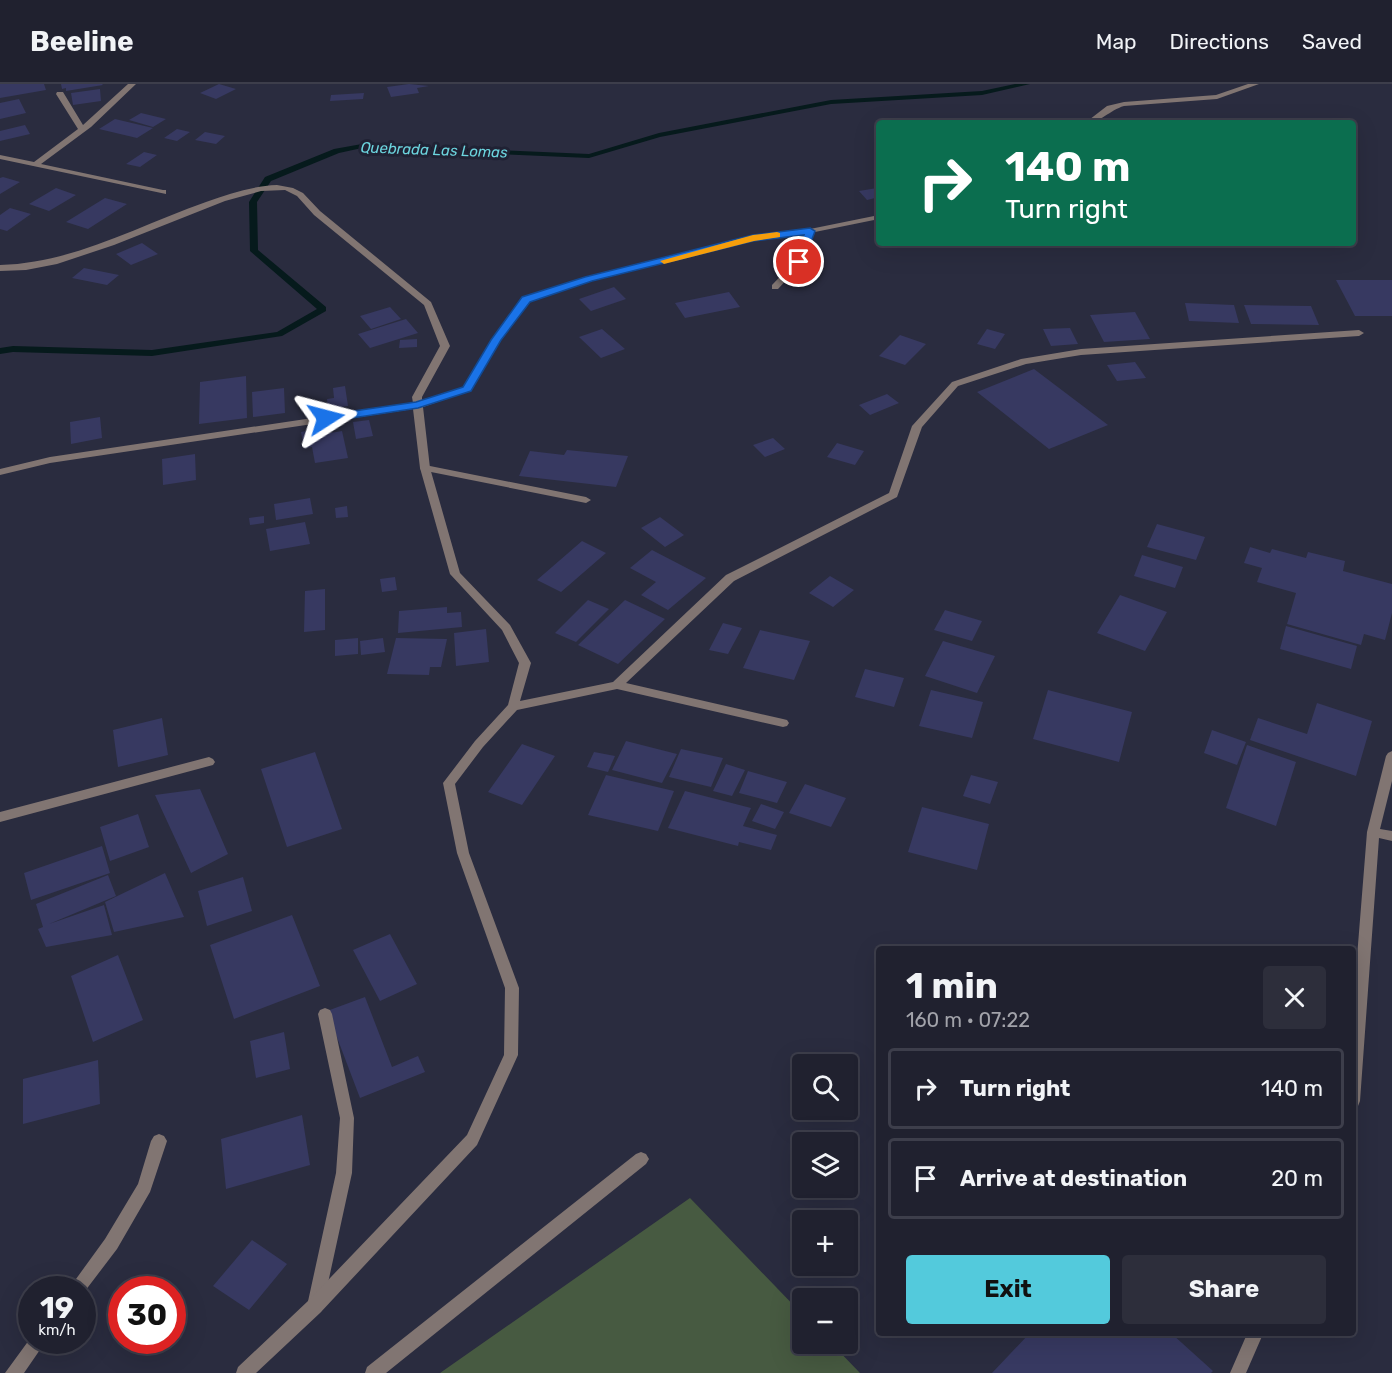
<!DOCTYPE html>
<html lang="en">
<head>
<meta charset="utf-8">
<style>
  body { margin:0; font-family:Rubik,sans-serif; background:#2d2e3b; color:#f1f3f6; height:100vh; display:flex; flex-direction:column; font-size:22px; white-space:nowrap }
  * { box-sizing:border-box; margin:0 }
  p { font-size:20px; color:#a2a3aa }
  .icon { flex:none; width:33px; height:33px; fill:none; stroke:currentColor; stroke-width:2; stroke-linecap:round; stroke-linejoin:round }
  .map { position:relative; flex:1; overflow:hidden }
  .side { position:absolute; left:876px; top:862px; width:480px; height:390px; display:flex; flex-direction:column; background:#20212f; border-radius:6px; box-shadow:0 6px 24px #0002,0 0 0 2px #3d3e4b }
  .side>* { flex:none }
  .top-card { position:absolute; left:876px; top:36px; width:480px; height:126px; border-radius:6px; box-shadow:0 6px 24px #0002,0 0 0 2px #3d3e4b; background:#0b6e4f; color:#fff; overflow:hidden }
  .tools { position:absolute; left:792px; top:970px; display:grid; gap:12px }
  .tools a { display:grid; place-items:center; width:66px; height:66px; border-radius:6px; background:#20212f; box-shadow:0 6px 24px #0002,0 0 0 2px #3d3e4b; font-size:30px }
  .speed { position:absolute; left:18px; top:1192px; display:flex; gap:12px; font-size:30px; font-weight:700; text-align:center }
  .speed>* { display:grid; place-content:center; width:78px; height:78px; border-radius:50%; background:#20212f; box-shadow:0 6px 24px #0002,0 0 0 2px #3d3e4b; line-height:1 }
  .speed small { font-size:15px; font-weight:400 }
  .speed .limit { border:9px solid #d22; background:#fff; color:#111 }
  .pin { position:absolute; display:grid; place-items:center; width:51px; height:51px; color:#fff; margin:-26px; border:3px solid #fff; border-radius:50%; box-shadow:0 2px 6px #0007 }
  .me { position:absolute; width:66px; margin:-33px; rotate:81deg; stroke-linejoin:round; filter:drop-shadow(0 0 4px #0008) }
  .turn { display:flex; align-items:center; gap:21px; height:126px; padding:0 30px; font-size:27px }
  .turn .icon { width:78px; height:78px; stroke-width:2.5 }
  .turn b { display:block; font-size:42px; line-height:51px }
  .round { display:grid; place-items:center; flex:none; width:63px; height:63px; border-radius:6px; background:#2d2e3b }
  .head { display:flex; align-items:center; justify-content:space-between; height:102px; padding:0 30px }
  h1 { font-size:36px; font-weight:700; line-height:45px }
  .button { display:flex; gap:12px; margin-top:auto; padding:12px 30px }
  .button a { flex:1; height:69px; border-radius:6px; background:#53cadc; color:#111; font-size:24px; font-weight:700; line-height:69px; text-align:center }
  .button a+a { background:#2d2e3b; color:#f1f3f6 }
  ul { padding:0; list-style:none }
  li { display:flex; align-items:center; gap:18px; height:81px; margin:0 12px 9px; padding:0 18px; border:3px solid #3d3e4b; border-radius:6px }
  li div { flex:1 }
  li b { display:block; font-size:22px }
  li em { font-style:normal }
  header { display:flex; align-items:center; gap:36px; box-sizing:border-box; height:84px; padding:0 30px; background:#20212f; border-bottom:2px solid #3d3e4b }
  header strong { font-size:28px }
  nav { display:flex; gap:33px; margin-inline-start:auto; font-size:21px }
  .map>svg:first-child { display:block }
  .green { fill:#475a41 }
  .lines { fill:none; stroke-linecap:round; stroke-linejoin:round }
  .stream { fill:#061a1c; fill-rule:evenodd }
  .building { fill:#373961 }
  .lane { fill:#817572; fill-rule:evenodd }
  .street { fill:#817572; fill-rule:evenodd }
  .route { fill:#1a73e8; stroke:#114b97; stroke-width:1.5 }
  .slow { fill:#f59e0b }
  .labels { text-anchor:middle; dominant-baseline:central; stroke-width:6; stroke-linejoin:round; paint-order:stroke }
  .far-water-label { font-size:15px; font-style:italic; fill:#6cd5df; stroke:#202234 }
</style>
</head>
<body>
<header>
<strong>Beeline</strong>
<nav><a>Map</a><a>Directions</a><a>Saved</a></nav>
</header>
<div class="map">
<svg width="1392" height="1289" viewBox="0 0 1392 1289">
  <rect width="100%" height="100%" fill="#2a2c3f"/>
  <!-- green -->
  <path class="green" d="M690 1114 802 1230V1260H832L860 1289H440Z"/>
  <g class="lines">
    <!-- stream -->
    <path class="stream" d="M1015 0H1030L982 11 831 20 660 53 589 74 362 64 339 69 271 97 257 118 258 166 326 223V227L282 252 152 272 13 268 0 270V264L13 262 152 266 277 248 317 225 250 167 249 118 265 93 334 65 362 60 589 70 659 49 831 16 982 7Z"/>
  </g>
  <!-- building -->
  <path class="building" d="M0 0H44L46 6 0 14Z
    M61 0H102L103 1 66 7V4L62 5Z
    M219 0 236 5 216 15 200 9Z
    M409 0 429 2 417 4 419 9 391 13 387 3Z
    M100 5 101 17 73 21 71 9Z
    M364 9 363 15 330 17 331 11Z
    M19 15 26 29 0 35V19Z
    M141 29 166 35 153 43 129 36Z
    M115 35 153 44 137 54 99 45Z
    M25 41 30 50 0 57V47Z
    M177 45 190 48 177 57 164 54Z
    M205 48 225 52 216 60 195 56Z
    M144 68 157 71 140 83 126 80Z
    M3 93 20 98 0 110V94Z
    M56 104 76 111 49 127 29 120Z
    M877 104 879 113 867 116 859 107Z
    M105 114 127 120 88 145 66 138Z
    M10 124 31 130 7 147 0 145V131Z
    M142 159 158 170 131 181 116 170Z
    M84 184 119 191 107 201 72 194Z
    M1336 196H1392V232H1355Z
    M614 203 626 215 591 227 579 215Z
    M729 208 740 223 685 234 675 219Z
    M1185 219 1234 221 1239 239 1189 237Z
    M1244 221 1311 222 1319 241 1251 240Z
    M390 223 401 235 371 245 360 232Z
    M1135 228 1150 255 1104 258 1090 231Z
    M406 235 418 249 370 264 358 250Z
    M1070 244 1078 260 1051 262 1043 245Z
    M602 245 625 265 601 274 579 253Z
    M987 245 1005 250 995 265 977 260Z
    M900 251 926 260 905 281 879 272Z
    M417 255V263L399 264 400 256Z
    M1135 278 1146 294 1117 297 1107 281Z
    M1034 285 1108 341 1049 365 977 308Z
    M246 292 247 334 199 340 200 298Z
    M345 302 348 322 328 325 327 315 334 314 333 304Z
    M284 304 285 329 253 333 252 308Z
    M887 310 899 319 870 331 859 321Z
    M100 333 102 354 71 360 70 338Z
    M369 336 373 352 356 355 353 338Z
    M323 344 324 350 342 347 348 374 315 379 312 363 304 364 301 348Z
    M773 354 785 365 765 373 753 361Z
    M837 359 864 367 855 381 827 373Z
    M567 366 628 372 616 403 519 392 530 367 564 371Z
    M195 370 196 396 163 401 162 375Z
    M310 414 313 430 276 436 274 420Z
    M347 422 348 433 336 434 335 424Z
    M264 432V439L250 441 249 434Z
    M660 433 684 451 665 463 641 444Z
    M305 438 310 460 270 467 266 445Z
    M1157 440 1205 453 1196 476 1147 463Z
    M582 457 606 469 561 508 537 496Z
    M1250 463 1270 469 1272 465 1306 474 1308 468 1345 477 1343 487 1392 500V529L1385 556 1364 550 1361 561 1287 540 1296 509 1257 498 1262 484 1244 479Z
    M652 466 706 494 668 526 641 511 656 498 630 484Z
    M1142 471 1183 483 1175 504 1134 492Z
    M830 492 854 506 833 523 809 509Z
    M395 493 397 506 382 508 380 495Z
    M325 505V546L304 548 305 507Z
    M1120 511 1167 528 1145 567 1097 549Z
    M588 516 609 525 576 558 555 549Z
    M625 516 665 535 618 580 578 561Z
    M447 523V529L461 528 462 543 398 549 399 527Z
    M945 526 982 537 972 557 934 546Z
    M723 539 742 544 728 570 709 566Z
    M1286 542 1357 562 1351 585 1280 565Z
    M486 545 489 578 456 582 454 549Z
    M760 546 810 557 794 596 743 584Z
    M358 554V570L335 572V556Z
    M383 554 385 568 361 571 360 557Z
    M396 554 447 555 441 583H430L429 591 387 590Z
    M943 557 995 572 977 609 925 592Z
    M865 585 904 594 894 623 855 613Z
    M931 606 983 618 972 654 919 642Z
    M1048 606 1132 628 1119 678 1033 655Z
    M1317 619 1372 637 1356 692 1250 656 1258 634 1307 650Z
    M162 634 168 671 118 683 113 646Z
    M1212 646 1246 658 1237 681 1204 669Z
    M626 657 677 670 662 699 612 686Z
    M522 660 555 672 522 721 488 708Z
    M1247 661 1296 678 1276 742 1226 724Z
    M681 665 723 674 711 703 669 693Z
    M315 668 342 745 287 763 261 685Z
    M594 668 615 672 608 688 587 683Z
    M726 680 745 686 732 712 713 707Z
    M748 687 787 698 777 719 739 709Z
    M606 691 674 707 658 747 588 731Z
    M971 691 998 698 990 720 963 712Z
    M805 700 846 714 831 743 789 729Z
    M200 705 228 770 191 789 155 711Z
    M685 707 751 724 743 742 777 751 771 766 739 758 738 762 668 744Z
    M761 720 784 728 775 745 752 737Z
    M922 723 989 740 977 786 908 768Z
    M138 730 149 763 110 777 100 743Z
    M102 762 110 789 31 816 24 789Z
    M165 789 184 833 114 848 105 818Z
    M108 791 116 812 49 840 104 821 112 851 46 863 38 845 43 843 36 820Z
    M243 793 252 827 207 842 198 807Z
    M292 831 320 902 234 935 210 861Z
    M390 850 417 900 380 917 353 866Z
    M118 871 143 936 93 958 71 892Z
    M365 913 392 983 418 972 425 988 360 1014 327 927Z
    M284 948 290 985 256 994 250 957Z
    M98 976 100 1020 23 1040V995Z
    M302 1031 310 1081 226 1105 221 1055Z
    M252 1156 287 1180 249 1226 213 1202Z
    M1029 1250H1172L1213 1287 1211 1289H992Z"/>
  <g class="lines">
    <!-- lane -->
    <path class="lane" d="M807 145 814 147 803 178 778 205H772V201L795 177Z
      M425 381 586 413 591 416 586 419 421 386 420 384Z
      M325 924 330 926 332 930 354 1034 352 1089 323 1222 321 1228 315 1230 309 1228 307 1222 336 1089 340 1034 318 930 320 926Z
      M159 1050 164 1052 167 1057 150 1108 117 1165 82 1211V1206H68L105 1155 138 1100 151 1057 154 1052Z
      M641 1068 646 1070 649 1075 646 1080 386 1289H365L367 1283 636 1070Z
      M32 1252V1257H46L24 1289H5Z"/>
    <!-- street -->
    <path class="street" d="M128 0H136L91 43 41 80 163 106H166V110L0 75V71L34 78 78 45 56 10 57 8H63L83 41Z
      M1248 0H1259L1217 15 1124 22C1110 26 1100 39 1085 39L1107 22 1124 18 1216 11Z
      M277 101 293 104 303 109 320 127 431 218 450 262 422 313V316L463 303 491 256 523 213 586 193 753 151 810 145 879 131V135L810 149 753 157 592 197 529 217 500 257 470 307 423 323 430 384 460 489 510 541 531 579 520 617 613 598 726 491 889 409 912 342 952 298 1021 275 1081 265 1359 246 1364 249 1359 252 1081 271 1026 280 958 302 922 343 897 413 734 497 626 599 783 635 787 636 789 639 787 642 783 643 617 605 517 626 483 663 455 700 469 769 519 904 518 971 477 1061 320 1229 256 1289H236L238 1283 308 1217 467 1051 504 971 505 904 457 769 443 699 475 657 508 621 519 579 502 546 450 490 420 384 413 325 50 379 0 391V385L50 373 413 319 412 313 440 262 424 221 314 131 297 112 285 106 261 107 225 117 114 161 57 180 26 186 0 187V181C74 179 137 142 206 118 229 110 252 102 277 101Z
      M1392 667V697L1380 745 1392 747V757L1379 754 1360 1017 1358 1022 1353 1024V923L1367 748 1386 672 1388 669Z
      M209 673 213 675 215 678 213 681 0 738V728Z
      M1247 1250H1263L1246 1289H1230Z"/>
  </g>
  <!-- route -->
  <path class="route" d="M810 144 815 147 803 180 794 178 804 151 753 157 592 197 530 218 501 256 471 307 418 324 326 338 320 334 326 331 416 318 463 303 491 256 522 213 585 193 753 151Z"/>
  <!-- slow -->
  <path class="slow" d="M777 148 780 149V153L754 157 664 180 660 177 753 151Z"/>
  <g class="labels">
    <!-- far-water labels -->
    <g class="far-water-label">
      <text transform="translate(434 66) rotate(2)">Quebrada Las Lomas</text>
    </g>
  </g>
</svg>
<div class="tools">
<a><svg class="icon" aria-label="search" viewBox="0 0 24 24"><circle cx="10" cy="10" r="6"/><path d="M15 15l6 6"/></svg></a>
<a><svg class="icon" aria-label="layers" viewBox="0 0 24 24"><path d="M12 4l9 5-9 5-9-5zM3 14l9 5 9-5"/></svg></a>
<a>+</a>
<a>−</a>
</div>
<div class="speed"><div>19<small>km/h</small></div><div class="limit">30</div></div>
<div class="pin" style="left:799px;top:178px;background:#d93025"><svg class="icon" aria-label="arrive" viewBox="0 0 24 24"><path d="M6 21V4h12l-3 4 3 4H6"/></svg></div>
<svg class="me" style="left:326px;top:334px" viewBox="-20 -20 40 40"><path d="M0-17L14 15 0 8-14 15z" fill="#1a73e8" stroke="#fff" stroke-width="4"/></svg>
<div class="top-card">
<div class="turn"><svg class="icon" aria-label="right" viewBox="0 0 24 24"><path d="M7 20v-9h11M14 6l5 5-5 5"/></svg><div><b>140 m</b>Turn right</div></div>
</div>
<section class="side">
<div class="head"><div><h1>1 min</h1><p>160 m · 07:22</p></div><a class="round"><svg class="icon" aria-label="close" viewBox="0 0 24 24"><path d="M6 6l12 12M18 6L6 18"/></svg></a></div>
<ul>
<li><svg class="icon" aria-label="right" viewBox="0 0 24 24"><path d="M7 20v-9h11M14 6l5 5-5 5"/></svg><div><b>Turn right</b></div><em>140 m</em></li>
<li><svg class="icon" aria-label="arrive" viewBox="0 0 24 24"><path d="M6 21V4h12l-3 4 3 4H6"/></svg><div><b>Arrive at destination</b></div><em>20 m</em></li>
</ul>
<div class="button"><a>Exit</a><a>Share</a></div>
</section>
</div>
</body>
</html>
